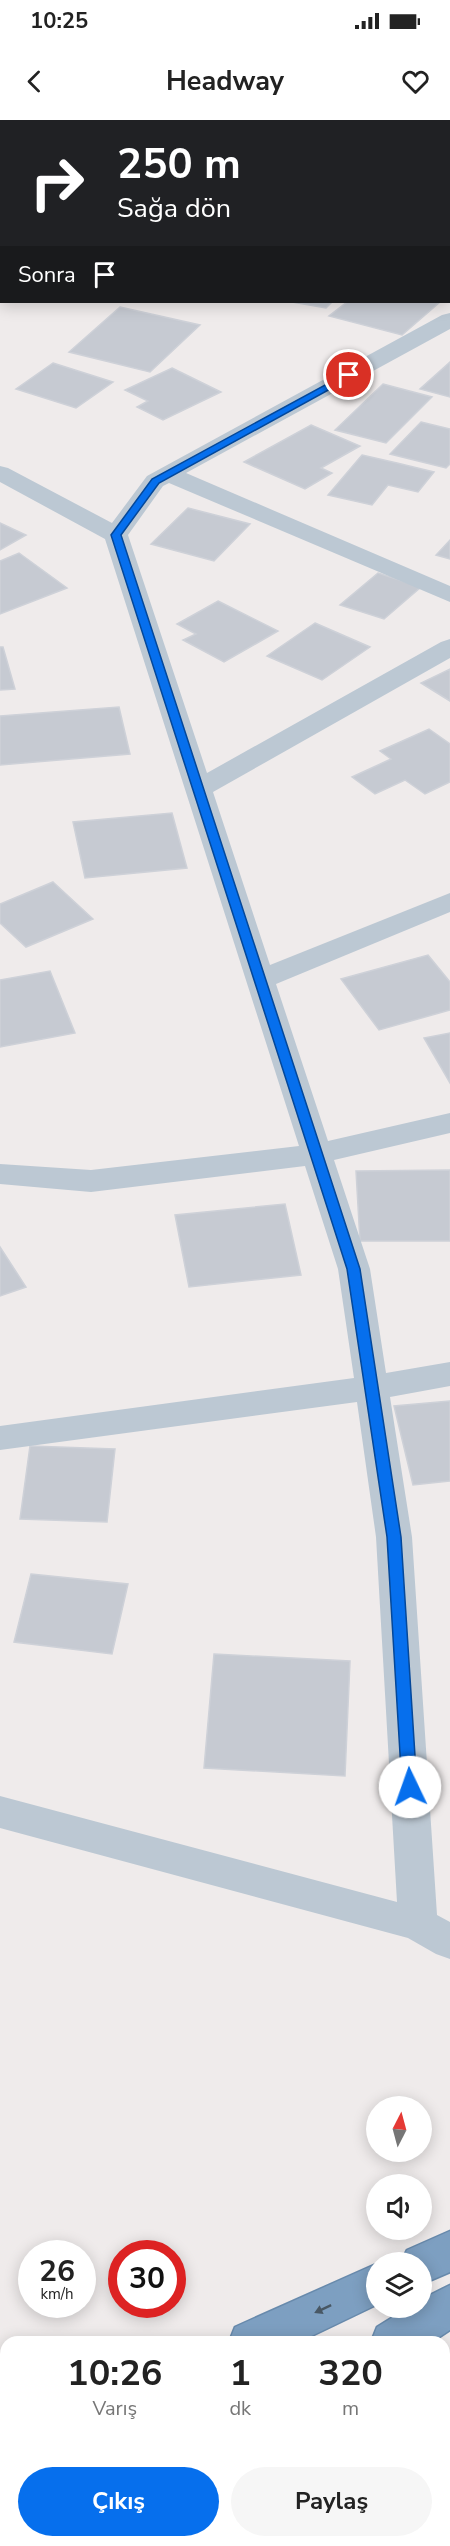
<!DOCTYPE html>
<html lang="tr">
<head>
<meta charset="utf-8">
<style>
  body { margin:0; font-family:"Nunito Sans",sans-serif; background:#f6f6f6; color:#222; height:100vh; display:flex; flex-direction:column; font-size:22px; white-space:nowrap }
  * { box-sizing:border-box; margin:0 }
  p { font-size:20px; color:#767676 }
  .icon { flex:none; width:33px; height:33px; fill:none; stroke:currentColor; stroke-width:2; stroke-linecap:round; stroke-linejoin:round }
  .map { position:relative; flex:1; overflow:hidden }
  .details { position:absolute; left:0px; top:2216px; width:450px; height:212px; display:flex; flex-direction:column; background:#fff; border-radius:18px 18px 0 0; box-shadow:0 3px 15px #0003 }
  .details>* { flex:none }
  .guide { position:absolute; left:0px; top:0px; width:450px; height:183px; box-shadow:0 3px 15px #0003; background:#202124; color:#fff; overflow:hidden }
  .needle { width:39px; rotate:6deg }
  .fabs { position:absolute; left:366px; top:1976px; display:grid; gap:12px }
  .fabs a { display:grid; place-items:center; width:66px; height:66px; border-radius:50%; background:#fff; box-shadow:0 3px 15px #0003; font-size:30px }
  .speed { position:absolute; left:18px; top:2120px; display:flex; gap:12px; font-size:30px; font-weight:700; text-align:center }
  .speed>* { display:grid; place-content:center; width:78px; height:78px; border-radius:50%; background:#fff; box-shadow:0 3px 15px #0003; line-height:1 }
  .speed small { font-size:15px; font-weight:400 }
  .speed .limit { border:9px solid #d22; background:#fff; color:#111 }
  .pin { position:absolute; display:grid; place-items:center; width:51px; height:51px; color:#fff; margin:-26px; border:3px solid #fff; border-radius:50%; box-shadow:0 2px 6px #0007 }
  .me { position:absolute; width:66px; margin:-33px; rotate:357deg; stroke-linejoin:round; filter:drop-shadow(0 0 4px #0008) }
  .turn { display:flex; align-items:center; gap:21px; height:126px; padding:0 18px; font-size:27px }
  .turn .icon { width:78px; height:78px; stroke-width:2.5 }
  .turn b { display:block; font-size:42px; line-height:51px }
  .then { display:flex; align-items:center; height:57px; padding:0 18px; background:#0003; gap:12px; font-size:22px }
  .eta { display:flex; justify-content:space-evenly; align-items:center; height:102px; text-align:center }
  .eta b { font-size:36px; font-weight:700; line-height:42px }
  .cta { display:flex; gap:12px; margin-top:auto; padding:12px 18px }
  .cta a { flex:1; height:69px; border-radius:36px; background:#066fed; color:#fff; font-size:24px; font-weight:700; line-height:69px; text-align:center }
  .cta a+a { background:#f6f6f6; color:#222 }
  .status { display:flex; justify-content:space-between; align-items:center; height:42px; padding:0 30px; background:#fff; direction:ltr }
  .status svg { height:16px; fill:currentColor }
  header { display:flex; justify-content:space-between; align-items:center; height:78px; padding:0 18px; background:#fff; font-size:27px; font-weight:700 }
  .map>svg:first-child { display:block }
  .green { fill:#b3f3ca }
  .building { fill:#c6cad2; stroke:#ced1d8; stroke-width:1.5 }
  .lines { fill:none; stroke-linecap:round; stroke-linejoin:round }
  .highway-casing { stroke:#688aac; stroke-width:3 }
  .minor { fill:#bcc8d3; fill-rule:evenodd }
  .highway { fill:#7d9fc1; fill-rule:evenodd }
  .oneway { fill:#485764 }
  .route { fill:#066fed; stroke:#04489a; stroke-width:1.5 }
</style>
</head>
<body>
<div class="status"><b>10:25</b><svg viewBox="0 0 49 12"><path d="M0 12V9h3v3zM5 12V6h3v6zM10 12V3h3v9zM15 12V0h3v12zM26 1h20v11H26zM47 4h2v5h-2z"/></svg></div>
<header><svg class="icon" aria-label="back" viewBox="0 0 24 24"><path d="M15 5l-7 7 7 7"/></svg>Headway<svg class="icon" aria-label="heart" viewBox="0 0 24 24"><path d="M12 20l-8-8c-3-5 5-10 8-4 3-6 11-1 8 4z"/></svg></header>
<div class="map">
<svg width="450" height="2426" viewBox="0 0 450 2426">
  <rect width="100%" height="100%" fill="#efebeb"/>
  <!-- green -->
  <path class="green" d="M6 2351V2421H30L24 2426H0V2353Z"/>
  <!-- building -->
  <path class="building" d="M292 182H332L326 188Z
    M347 182H440L402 215 329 196Z
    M120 187 200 205 150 252 69 232Z
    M450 242V277L420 269Z
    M53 243 113 262 76 288 16 269Z
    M172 248 221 272 163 300 137 287 148 281 125 270Z
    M383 264 432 277 386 323 335 310Z
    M421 302 450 309V344L446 348 390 334Z
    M311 305 360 326 321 348 332 353 305 369 244 342Z
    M362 335 397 343 434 352 418 372 388 365 372 385 328 375Z
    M188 388 250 404 214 441 151 424Z
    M0 403 26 415 0 430Z
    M450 420V439L436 435Z
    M19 433 67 468 0 494V441Z
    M378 453 421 467 384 499 340 485Z
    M218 481 278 511 224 542 183 520 196 514 177 504Z
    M315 503 370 527 322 560 267 536Z
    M0 527H3L15 569 0 570Z
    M450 549V581L421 563Z
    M119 587 130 634 0 645V596Z
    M429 609 450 624V662L425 674 405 660 375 674 352 657 391 639 380 631Z
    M172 693 187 748 85 758 73 702Z
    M53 762 93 799 26 827 0 803V784Z
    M428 835 450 862V890L379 910 341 859Z
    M50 851 75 913 0 927V860Z
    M450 913V963L424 918Z
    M450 1050V1121H360L356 1051Z
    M285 1084 301 1155 189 1167 175 1095Z
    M0 1127 26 1167 0 1176Z
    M450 1281V1361L413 1365 394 1286Z
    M30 1326 115 1329 107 1402 20 1399Z
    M31 1454 128 1464 112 1534 14 1522Z
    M214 1534 350 1541 345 1656 204 1648Z"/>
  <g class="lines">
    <!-- highway casing -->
    <g class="highway-casing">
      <path id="highway" d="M450 2111V2152L422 2164V2142H401L407 2130Z
        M376 2144V2185L299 2222H229L235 2207Z
        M450 2165V2210L432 2222H371L377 2207 409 2187H422V2179Z
        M6 2267V2350L0 2352V2268Z
        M56 2421H107L105 2426H54Z
        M141 2421H189L187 2426H139Z"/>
    </g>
    <!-- minor -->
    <path class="minor" d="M448 47H450V59H448Z
      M448 136H450V148H448Z
      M450 193V209L186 353 450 466V482L169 363 163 366 128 415 207 653 441 522 450 519V538L213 672 270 845 450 773V792L276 864 328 1021 450 993V1013L334 1040 370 1149 386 1253 450 1242V1266L390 1277 412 1417 437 1795 450 1802V1839L436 1834 408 1818 0 1708V1676L397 1782 376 1417 357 1282 0 1330V1306L354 1258 338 1149 305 1046 91 1072 0 1064V1044L91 1050 299 1026 105 419 0 362V346L8 348 112 403 147 356 442 195Z"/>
    <!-- highway -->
    <use href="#highway" class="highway"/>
  </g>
  <!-- one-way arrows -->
  <defs><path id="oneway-solid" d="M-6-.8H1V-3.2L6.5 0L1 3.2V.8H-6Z" transform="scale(1.5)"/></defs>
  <use class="oneway" href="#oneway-solid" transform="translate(323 2189) rotate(155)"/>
  <!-- route -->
  <path class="route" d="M349 252 352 253V257L159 363 121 415 360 1149 401 1417 417 1667 415 1672 410 1674 404 1672 402 1667 387 1417 347 1149 111 415 152 359Z"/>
</svg>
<div class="fabs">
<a><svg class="needle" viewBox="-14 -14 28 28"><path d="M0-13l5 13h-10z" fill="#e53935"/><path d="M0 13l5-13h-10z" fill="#767676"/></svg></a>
<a><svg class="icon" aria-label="sound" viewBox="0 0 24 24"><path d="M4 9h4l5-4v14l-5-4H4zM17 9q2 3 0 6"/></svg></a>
<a><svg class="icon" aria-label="layers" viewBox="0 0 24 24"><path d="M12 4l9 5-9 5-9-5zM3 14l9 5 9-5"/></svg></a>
</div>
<div class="speed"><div>26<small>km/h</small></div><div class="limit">30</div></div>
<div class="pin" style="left:349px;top:255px;background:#d93025"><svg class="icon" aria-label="arrive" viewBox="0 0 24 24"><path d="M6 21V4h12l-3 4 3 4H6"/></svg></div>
<svg class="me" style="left:410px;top:1667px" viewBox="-20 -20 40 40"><circle r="19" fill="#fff"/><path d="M0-13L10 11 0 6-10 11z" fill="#066fed"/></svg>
<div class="guide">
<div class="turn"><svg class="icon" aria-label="right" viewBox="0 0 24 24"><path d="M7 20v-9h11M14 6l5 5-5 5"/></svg><div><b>250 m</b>Sağa dön</div></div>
<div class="then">Sonra<svg class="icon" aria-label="arrive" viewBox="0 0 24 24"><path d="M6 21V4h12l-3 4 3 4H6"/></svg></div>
</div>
<section class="details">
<div class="eta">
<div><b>10:26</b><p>Varış</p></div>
<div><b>1</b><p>dk</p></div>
<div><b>320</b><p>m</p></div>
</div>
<div class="cta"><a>Çıkış</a><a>Paylaş</a></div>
</section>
</div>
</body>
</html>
